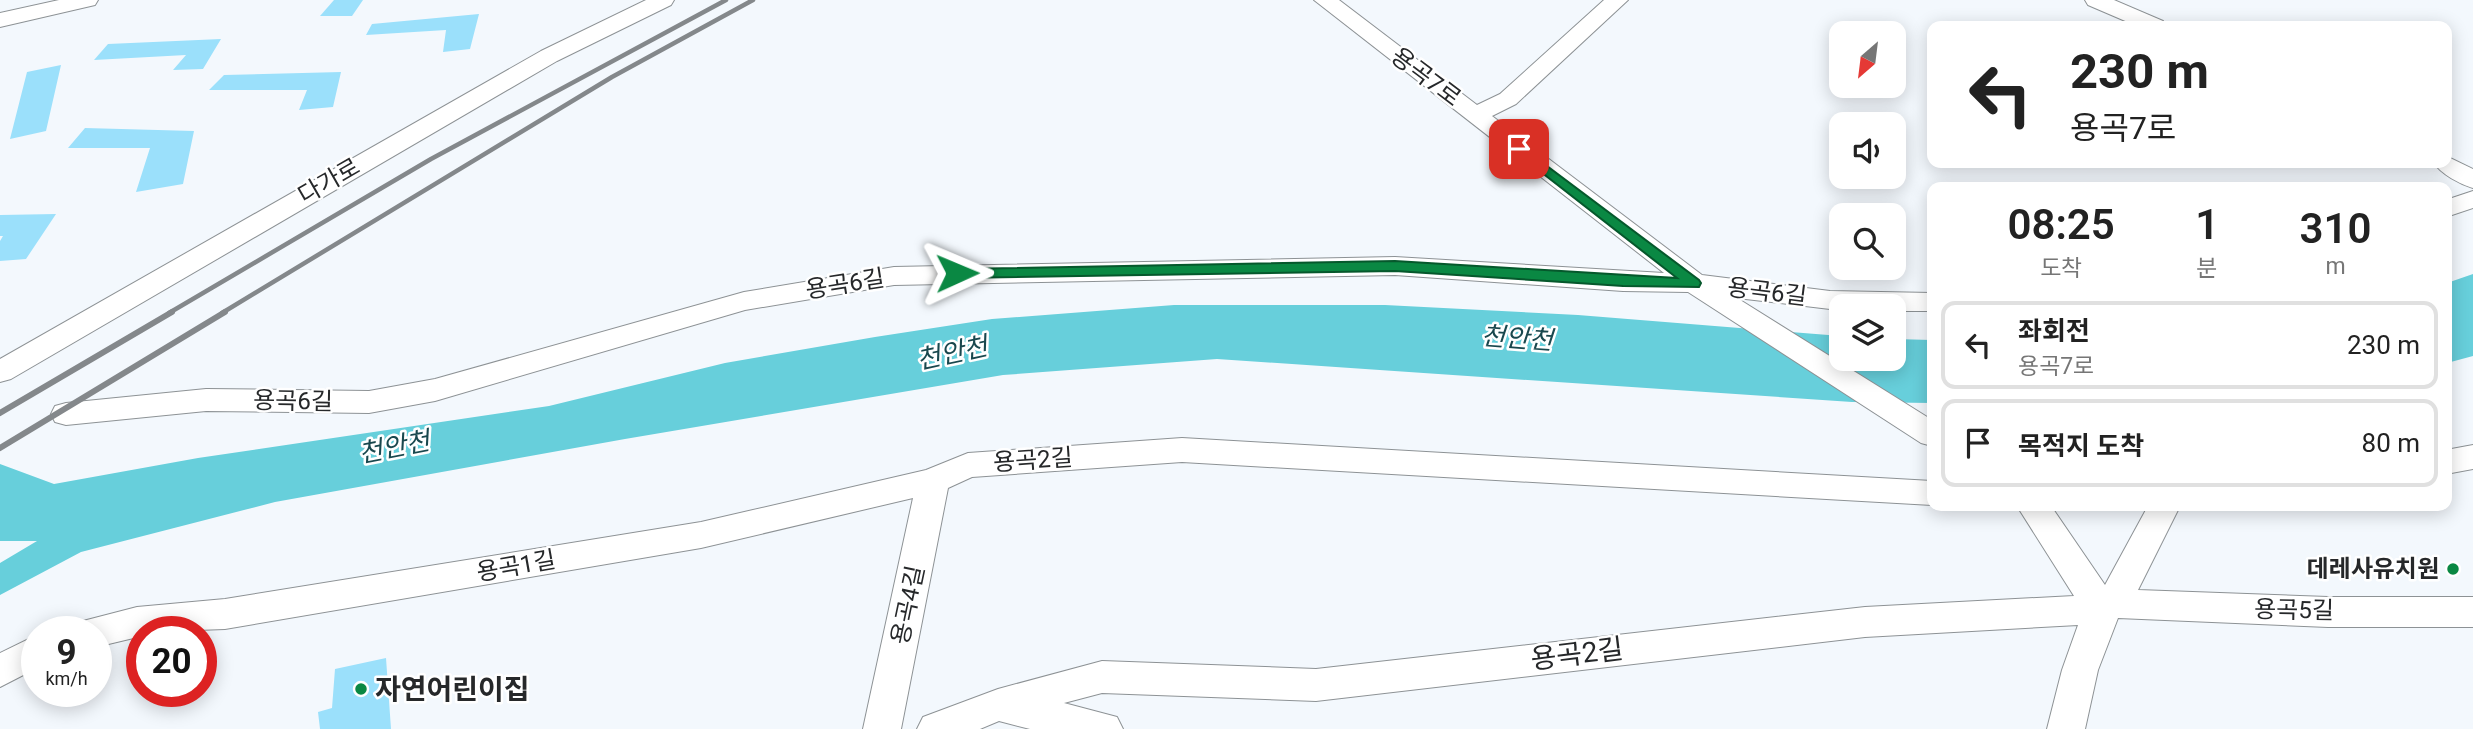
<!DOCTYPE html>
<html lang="ko">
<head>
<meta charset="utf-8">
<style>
  body { margin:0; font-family:Roboto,"Noto Sans KR",sans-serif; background:#f2f2f2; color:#222; height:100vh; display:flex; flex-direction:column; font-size:26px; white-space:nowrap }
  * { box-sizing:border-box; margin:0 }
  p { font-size:23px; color:#767676 }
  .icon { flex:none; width:38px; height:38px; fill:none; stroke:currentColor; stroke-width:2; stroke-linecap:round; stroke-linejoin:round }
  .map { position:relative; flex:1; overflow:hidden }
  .sheet { position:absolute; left:1927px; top:182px; width:525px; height:329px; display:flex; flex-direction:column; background:#fff; border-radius:14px; box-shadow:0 4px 18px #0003 }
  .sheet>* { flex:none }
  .hud { position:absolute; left:1927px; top:21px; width:525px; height:147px; border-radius:14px; box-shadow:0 4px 18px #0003; background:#fff; color:#222; overflow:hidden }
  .needle { width:46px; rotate:208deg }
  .fabs { position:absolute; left:1829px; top:21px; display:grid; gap:14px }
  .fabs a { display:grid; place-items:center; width:77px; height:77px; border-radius:14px; background:#fff; box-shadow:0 4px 18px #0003; font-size:35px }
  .speed { position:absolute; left:21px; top:616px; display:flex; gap:14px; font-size:35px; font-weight:700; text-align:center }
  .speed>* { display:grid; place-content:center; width:91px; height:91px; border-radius:50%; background:#fff; box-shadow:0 4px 18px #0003; line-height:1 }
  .speed small { font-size:18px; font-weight:400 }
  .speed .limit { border:10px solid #d22; background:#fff; color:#111 }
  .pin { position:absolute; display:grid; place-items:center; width:60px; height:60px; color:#fff; margin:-30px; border-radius:14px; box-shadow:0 4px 10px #0006 }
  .me { position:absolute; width:77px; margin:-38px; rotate:89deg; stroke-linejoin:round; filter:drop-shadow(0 0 5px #0008) }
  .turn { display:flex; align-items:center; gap:24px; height:147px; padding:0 28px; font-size:32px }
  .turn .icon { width:91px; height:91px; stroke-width:2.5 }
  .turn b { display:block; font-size:49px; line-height:60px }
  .eta { display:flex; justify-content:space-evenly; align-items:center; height:119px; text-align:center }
  .eta b { font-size:42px; font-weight:600; line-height:49px }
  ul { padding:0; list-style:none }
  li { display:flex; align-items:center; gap:21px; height:88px; margin:0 14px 10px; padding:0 14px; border:4px solid #e0e0e0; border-radius:14px }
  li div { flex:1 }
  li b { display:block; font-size:26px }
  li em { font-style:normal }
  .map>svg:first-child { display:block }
  .water { fill:#67cfdb }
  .building { fill:#9be0fb }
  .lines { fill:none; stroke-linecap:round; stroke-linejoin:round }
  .minor-casing { stroke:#8d9295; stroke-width:2 }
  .minor { fill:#fff; fill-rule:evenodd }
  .rail-far1 { stroke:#84888b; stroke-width:4.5 }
  .rail { stroke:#84888b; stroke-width:6 }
  .route { fill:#0a8843; stroke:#06582c; stroke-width:2 }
  .poi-dot { fill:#0a8843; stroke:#fff; stroke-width:2.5 }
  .labels { text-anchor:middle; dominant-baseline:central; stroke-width:5; stroke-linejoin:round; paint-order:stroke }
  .street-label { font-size:24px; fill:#26282a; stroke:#fff }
  .poi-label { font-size:24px; font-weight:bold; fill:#26282a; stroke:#fff; text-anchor:end }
  .water-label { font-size:26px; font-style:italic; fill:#19484e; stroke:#fff }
  .near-street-label { font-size:28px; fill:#26282a; stroke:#fff }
  .near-poi-label { font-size:28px; font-weight:bold; fill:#26282a; stroke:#fff; text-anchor:start }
</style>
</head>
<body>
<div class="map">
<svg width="2473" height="729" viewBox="0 0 2473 729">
  <rect width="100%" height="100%" fill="#f3f8fd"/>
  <!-- water -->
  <path class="water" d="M2473 274V356L2447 363V283Z
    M1174 305H1385L1578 315 1841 336V359H1894V339L1932 340V403L1852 402 1217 359 1003 375 625 439 275 502 81 552 0 595V563L37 541H0V464L54 484 198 458 549 406 725 363 875 337 992 319Z"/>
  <!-- building -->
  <path class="building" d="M334 0H363L352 16H320Z
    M479 14 470 49 443 52 446 30 366 35 372 24Z
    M221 39 203 69 173 70 186 55 94 60 108 44Z
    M61 65 46 131 10 139 27 72Z
    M341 72 333 107 299 110 307 90H209L224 75Z
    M85 128 194 131 183 184 136 192 150 148H68Z
    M56 214 26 259 0 261V241L3 236H0V215Z
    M386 658 391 729H320L318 712 332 708 335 669Z"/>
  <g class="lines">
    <!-- minor casing -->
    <g class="minor-casing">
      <path id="minor" d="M59 0H98L95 5 0 27V13Z
        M646 0H674L671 5 557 61 11 379 0 382V359L541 51Z
        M1314 0H1339L1477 105 1500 94 1604 0H1628L1516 104 1492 116 1702 275 1830 291 1932 293V311H1894V306H1841V310L1830 309 1737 298 1932 420V446L1921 443 1688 292 1623 291 1395 275 894 285 745 310 435 401 369 413 206 411 66 425 55 422 51 414 55 406 66 403 206 389 369 391 435 379 744 292 894 267 1395 257 1664 273Z
        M2085 0H2114L2163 21 2166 26H2137L2088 5Z
        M2446 156 2473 169V188C2460 184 2441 174 2434 163H2446Z
        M2473 191V208L2446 217V200Z
        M1182 438 1932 481V505L1182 462 972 477 948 488 901 729H863L913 498 701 548 225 629 142 632V636L96 647V632H78L83 621 137 607 225 599 701 522 926 470 968 453Z
        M2473 445V469L2446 474V450Z
        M2017 506H2051L2105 585 2148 506H2180L2138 590 2328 597H2473V627H2328L2118 618 2098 670 2085 729H2047L2062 670 2078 625 1865 637 1316 701 1102 693 1064 703 1117 717 1123 729H1030L999 721 980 729H917L923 717 998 689 1102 661 1316 669 1865 607 2074 596Z
        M37 635V668L0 687V653Z"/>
    </g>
    <!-- minor -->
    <use href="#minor" class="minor"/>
    <!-- rail-far1 -->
    <path class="rail-far1" d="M169 313 431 159 726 0
      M222 313 612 77 753 0"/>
    <!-- rail -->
    <path class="rail" d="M0 413 172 312
      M0 448 225 312"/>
  </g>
  <!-- route -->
  <path class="route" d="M1519 145 1699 280 1701 283 1699 287 1623 286 1395 271 957 278 949 273 957 269 1395 261 1677 278 1514 151 1513 149Z"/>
  <!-- markers -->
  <g class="poi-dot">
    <circle cx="2453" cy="569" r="7"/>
    <circle cx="361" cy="689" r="7"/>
  </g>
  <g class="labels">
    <!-- street labels -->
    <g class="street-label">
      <text transform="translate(1426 77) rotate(37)">용곡7로</text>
      <text transform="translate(329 181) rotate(-30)">다가로</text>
      <text transform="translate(845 284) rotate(-9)">용곡6길</text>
      <text transform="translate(1767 292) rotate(7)">용곡6길</text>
      <text transform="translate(293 401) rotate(1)">용곡6길</text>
      <text transform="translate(1033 460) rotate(-4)">용곡2길</text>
      <text transform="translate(516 566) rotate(-10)">용곡1길</text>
      <text transform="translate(908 605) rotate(-78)">용곡4길</text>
      <text transform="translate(2294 610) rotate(1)">용곡5길</text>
    </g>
    <!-- poi labels -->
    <g class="poi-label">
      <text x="2439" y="569">데레사유치원</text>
    </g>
    <!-- water labels -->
    <g class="water-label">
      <text transform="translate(1517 338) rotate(4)">천안천</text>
      <text transform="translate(952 353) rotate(-12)">천안천</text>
      <text transform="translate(394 447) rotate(-11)">천안천</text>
    </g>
    <!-- near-street labels -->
    <g class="near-street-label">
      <text transform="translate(1577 654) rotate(-7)">용곡2길</text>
    </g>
    <!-- near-poi labels -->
    <g class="near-poi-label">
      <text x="375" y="689">자연어린이집</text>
    </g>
  </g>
</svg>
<div class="fabs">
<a><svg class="needle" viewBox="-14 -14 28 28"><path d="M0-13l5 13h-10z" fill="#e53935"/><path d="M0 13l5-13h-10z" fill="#767676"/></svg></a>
<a><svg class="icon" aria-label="sound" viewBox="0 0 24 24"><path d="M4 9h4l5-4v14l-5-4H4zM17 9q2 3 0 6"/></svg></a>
<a><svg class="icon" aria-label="search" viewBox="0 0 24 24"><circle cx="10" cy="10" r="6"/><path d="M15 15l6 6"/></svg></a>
<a><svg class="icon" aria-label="layers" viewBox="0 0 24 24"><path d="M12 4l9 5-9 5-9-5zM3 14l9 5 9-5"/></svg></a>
</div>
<div class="speed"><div>9<small>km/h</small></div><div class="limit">20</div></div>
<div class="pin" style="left:1519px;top:149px;background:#d93025"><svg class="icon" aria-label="arrive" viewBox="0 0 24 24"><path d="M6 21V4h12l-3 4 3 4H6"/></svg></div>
<svg class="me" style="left:957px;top:273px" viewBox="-20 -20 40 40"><path d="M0-17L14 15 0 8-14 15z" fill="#0a8843" stroke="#fff" stroke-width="4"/></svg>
<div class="hud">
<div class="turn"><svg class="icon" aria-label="left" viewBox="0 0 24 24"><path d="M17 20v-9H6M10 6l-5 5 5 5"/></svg><div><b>230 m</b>용곡7로</div></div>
</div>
<section class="sheet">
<div class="eta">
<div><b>08:25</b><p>도착</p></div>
<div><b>1</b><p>분</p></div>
<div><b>310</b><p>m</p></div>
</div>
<ul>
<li><svg class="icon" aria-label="left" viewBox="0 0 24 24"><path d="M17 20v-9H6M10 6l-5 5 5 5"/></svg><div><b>좌회전</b><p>용곡7로</p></div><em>230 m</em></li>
<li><svg class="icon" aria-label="arrive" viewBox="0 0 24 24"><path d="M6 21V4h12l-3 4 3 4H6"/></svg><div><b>목적지 도착</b></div><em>80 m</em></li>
</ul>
</section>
</div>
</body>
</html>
